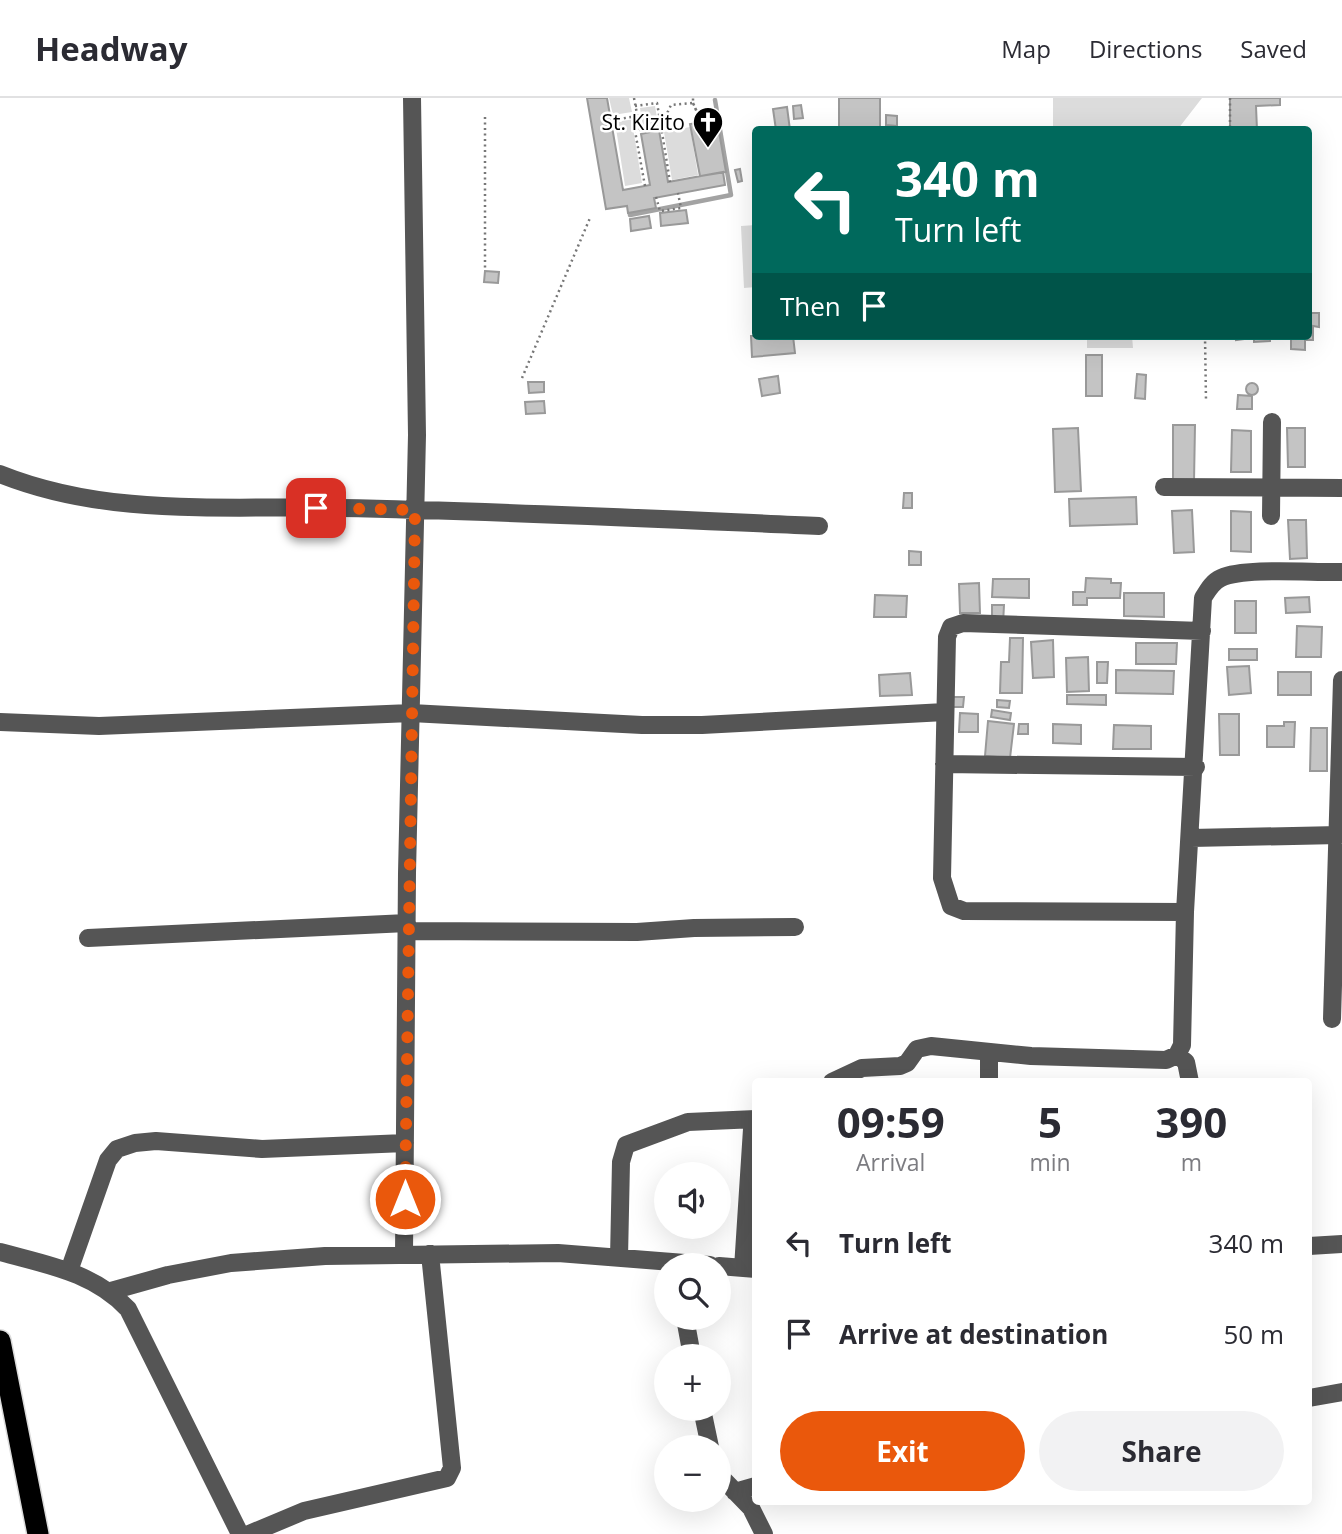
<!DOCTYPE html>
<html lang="en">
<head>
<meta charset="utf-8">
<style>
  body { margin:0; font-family:"Open Sans",sans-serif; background:#f2f2f3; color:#2b2b33; height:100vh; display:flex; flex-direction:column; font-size:26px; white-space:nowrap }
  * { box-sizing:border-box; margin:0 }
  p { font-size:23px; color:#7c7c81 }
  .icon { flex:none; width:38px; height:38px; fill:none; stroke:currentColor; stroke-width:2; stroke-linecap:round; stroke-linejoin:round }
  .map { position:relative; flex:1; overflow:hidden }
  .details { position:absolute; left:752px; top:980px; width:560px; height:427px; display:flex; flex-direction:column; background:#fff; border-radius:7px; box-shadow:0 7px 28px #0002 }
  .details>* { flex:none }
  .hud { position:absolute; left:752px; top:28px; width:560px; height:214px; border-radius:7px; box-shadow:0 7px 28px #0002; background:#00695c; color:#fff; overflow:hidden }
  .tools { position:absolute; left:654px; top:1064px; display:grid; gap:14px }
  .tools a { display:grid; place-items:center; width:77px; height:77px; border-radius:50%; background:#fff; box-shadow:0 7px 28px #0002; font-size:35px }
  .pin { position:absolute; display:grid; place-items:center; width:60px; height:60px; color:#fff; margin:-30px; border-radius:14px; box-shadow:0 4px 10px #0006 }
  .me { position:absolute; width:77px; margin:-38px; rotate:0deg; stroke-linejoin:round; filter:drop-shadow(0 0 5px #0008) }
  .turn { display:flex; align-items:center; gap:24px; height:147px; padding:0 28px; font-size:32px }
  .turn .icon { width:91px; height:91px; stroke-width:2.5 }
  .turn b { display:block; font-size:49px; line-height:60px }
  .then { display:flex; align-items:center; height:66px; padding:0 28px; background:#0003; gap:14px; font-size:26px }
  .eta { display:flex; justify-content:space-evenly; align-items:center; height:119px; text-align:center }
  .eta b { font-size:42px; font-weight:700; line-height:49px }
  .button { display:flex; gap:14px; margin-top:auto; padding:14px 28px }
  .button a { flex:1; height:80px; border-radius:42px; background:#ea580c; color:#fff; font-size:28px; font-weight:700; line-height:80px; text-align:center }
  .button a+a { background:#f2f2f3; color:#2b2b33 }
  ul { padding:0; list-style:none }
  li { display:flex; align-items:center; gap:21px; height:91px; padding:0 28px }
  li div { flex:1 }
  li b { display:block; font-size:26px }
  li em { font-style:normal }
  header { display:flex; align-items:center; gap:42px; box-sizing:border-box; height:98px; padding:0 35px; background:#fff; border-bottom:2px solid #e1e1e2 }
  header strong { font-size:33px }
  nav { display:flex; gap:38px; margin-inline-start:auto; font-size:24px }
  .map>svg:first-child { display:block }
  .green { fill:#dcdcdc }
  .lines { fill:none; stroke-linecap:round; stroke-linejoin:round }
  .stream { stroke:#a3a3a3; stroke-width:4.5 }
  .building { fill:#c4c4c4; stroke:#999; stroke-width:2 }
  .highway-casing { stroke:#dbdbdb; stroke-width:24 }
  .path { stroke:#777; stroke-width:2.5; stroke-dasharray:2 3.5; stroke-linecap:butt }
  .minor { stroke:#555; stroke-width:18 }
  .highway { stroke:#000; stroke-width:21 }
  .route { stroke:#ea580c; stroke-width:12; stroke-dasharray:0 21.6 }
  .labels { text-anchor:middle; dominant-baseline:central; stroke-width:5; stroke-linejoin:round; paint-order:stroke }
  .poi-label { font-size:21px; fill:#000; stroke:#fff; text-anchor:end }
</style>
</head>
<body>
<header>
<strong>Headway</strong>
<nav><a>Map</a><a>Directions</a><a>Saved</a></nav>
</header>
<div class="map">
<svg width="1342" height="1436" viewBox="0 0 1342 1436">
  <rect width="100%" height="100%" fill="#fff"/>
  <!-- green -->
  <path class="green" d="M609 0H629L632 14 613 17Z
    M1053 0H1202L1178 31 1053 32Z
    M655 8 658 26 643 28 640 10Z
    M635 21 636 29 633 30 642 85 625 88 615 24Z
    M690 29 698 77 672 82 664 34Z
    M756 127V189L744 190 741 128Z
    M1087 238H1132L1133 250H1087Z"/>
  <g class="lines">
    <!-- stream -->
    <path class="stream" d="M630 117 731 97 715 2"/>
  </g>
  <!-- building -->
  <path class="building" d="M587 0H607L623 92 650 87 641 36 659 32 668 84 723 74 725 87 654 100 656 110 628 115 627 108 606 111Z
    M839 0H880V32H839Z
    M1230 0H1280V7L1256 8 1257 32H1230Z
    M801 7 803 20 794 21 793 8Z
    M787 9 790 32H776L773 11Z
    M886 17 897 18V28L886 27Z
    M717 22 726 74 700 78 690 26Z
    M740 71 742 83 738 84 735 72Z
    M686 112 688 125 661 128 660 115Z
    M649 118 651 130 631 133 630 121Z
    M485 173 499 174 498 185 484 184Z
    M1309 215H1319V229L1313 228V242H1305V252L1291 251V238H1309Z
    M751 238H793L795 255 752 259Z
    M1236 238H1251V240L1236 242Z
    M1254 238H1270V243L1254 244Z
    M1086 257H1102V298H1086Z
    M1137 276 1146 277 1145 301 1135 300Z
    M778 278 780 295 762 298 759 281Z
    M528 284H544V294L529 295Z
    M1246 291a6 6 0 1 1 12 0a6 6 0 1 1-12 0Z
    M1238 297 1252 298V311H1237Z
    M544 303 545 315 526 316 525 304Z
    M1173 327H1195L1194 384H1173Z
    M1078 330 1081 393 1055 394 1053 331Z
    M1287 330H1305V369H1288Z
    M1232 332 1251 333V374H1231Z
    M904 395H912V410H903Z
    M1136 399 1137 426 1070 428 1069 401Z
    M1192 412 1194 454 1174 455 1172 413Z
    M1231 413 1251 414V454L1231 453Z
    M1288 422H1306L1307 460 1290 461Z
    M909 453 921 454V467H909Z
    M1086 480 1111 481V485H1121L1120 500H1087V507H1073V494H1085Z
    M993 481H1029V500L992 499Z
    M979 485 980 515H960L959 486Z
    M1124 495H1164V519L1124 518Z
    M875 497 907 498 906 519H874Z
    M1309 499 1310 514 1286 515 1285 500Z
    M1235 503H1256V535H1235Z
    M992 507H1004L1003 526 992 525Z
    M1297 528 1322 529 1321 559H1296Z
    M1010 540H1023L1022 595H1000L1001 564H1009Z
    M1053 542 1054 579 1033 580 1031 544Z
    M1136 545H1177L1176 566H1136Z
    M1229 551H1257V562H1229Z
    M1088 559 1089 593 1067 594 1066 560Z
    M1097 564H1108L1107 585H1097Z
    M1249 568 1251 595 1229 597 1227 569Z
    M1116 572 1174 573 1173 596 1116 595Z
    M1278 574H1311V597H1278Z
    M910 575 912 597 880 598 879 577Z
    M1067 597H1106V607L1067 606Z
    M953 599H964L963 609H953Z
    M997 602 1010 603 1009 610 997 609Z
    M992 612 1011 615 1010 622 991 619Z
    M960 615 978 616V634H959Z
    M1219 616H1239V657H1220Z
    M988 623 1014 626 1010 660 985 658Z
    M1284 624H1295L1294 649H1267V628H1284Z
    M1019 626H1028V636H1018Z
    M1053 626 1081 627V646L1053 645Z
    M1114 627 1151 628V651H1113Z
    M1311 630H1327V673H1310Z"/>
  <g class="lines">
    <!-- highway casing -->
    <g class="highway-casing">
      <path id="highway" d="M0 1243 38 1436"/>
    </g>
    <!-- path -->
    <path class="path" d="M634 0 640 32 637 18
      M1230 0V32
      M693 5 701 24V23Z
      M635 8 657 5 661 28 671 7 693 5V0
      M485 19V170
      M613 22 637 18
      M645 88 635 33 661 28 670 84
      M656 99 660 113 681 110 678 95
      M1205 238 1206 303
      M522 280 590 120"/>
    <!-- minor -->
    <path class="minor" d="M0 376C110 420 226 407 341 410 500 413 660 421 819 428
      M1164 389 1342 390
      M1271 418 1272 324
      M0 624 99 628 411 615 642 627H702L945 614
      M944 666 1196 669
      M1191 740 1339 737
      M1185 814 964 813 951 808 942 780 947 539 951 529 963 525 1202 533
      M407 833 637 834 694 830 795 829
      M88 840 407 825
      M1332 921 1342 582
      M989 955V984
      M1177 957 1186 964 1190 984
      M832 984 862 970 900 968 907 965 917 951 931 948 1031 958 1166 962 1177 957 1182 947 1185 814 1203 500C1208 492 1212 484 1221 480 1245 469 1313 475 1342 474
      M1309 1148 1342 1146
      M0 1154C47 1167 93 1174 128 1211L240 1436
      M404 1157 407 775 417 337 412 0
      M619 1160 621 1064 626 1047 688 1024 756 1021
      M719 1168 756 1171
      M743 1170 752 1031 756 1024
      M69 1173 108 1062 117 1051 135 1045 156 1043 262 1051 405 1045
      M111 1193 168 1177 231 1165 325 1158 558 1155 710 1167
      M685 1220 692 1258
      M1309 1300 1342 1294
      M702 1311 710 1349
      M719 1377 751 1410 764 1436
      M735 1394 756 1388
      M249 1436 304 1413 447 1380 452 1370 430 1156"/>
    <!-- highway -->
    <use href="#highway" class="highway"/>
  </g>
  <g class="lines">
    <!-- route -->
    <path class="route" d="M316 410 415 412 405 1101"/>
  </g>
  <!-- icons -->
  <defs>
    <g id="church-pin" transform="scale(1.575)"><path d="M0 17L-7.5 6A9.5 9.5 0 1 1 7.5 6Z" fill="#000" stroke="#fff"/><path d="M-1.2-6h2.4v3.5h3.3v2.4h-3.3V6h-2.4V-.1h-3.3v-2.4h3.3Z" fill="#fff"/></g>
  </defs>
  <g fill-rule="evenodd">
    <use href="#church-pin" x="708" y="24"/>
  </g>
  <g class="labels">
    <!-- poi labels -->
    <g class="poi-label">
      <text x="685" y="24">St. Kizito</text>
    </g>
  </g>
</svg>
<div class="tools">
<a><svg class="icon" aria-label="sound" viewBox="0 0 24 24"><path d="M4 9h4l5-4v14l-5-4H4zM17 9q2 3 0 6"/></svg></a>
<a><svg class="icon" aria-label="search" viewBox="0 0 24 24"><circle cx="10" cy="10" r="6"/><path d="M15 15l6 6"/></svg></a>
<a>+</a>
<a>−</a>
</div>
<div class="pin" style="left:316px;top:410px;background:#d93025"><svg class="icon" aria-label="arrive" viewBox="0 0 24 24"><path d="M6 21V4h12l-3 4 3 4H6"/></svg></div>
<svg class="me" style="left:405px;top:1101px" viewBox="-20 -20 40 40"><circle r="17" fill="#ea580c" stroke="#fff" stroke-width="3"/><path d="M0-11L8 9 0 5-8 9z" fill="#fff"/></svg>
<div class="hud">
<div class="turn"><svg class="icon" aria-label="left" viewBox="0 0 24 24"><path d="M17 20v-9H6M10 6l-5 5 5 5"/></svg><div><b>340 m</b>Turn left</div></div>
<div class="then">Then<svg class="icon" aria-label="arrive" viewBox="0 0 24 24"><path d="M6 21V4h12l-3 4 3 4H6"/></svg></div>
</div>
<section class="details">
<div class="eta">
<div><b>09:59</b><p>Arrival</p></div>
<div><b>5</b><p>min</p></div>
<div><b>390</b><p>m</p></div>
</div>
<ul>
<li><svg class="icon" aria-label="left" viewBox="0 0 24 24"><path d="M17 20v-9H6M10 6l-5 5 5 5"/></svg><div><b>Turn left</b></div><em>340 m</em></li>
<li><svg class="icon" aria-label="arrive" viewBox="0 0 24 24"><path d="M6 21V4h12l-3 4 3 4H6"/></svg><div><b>Arrive at destination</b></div><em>50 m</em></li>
</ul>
<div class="button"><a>Exit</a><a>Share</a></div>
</section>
</div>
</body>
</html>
